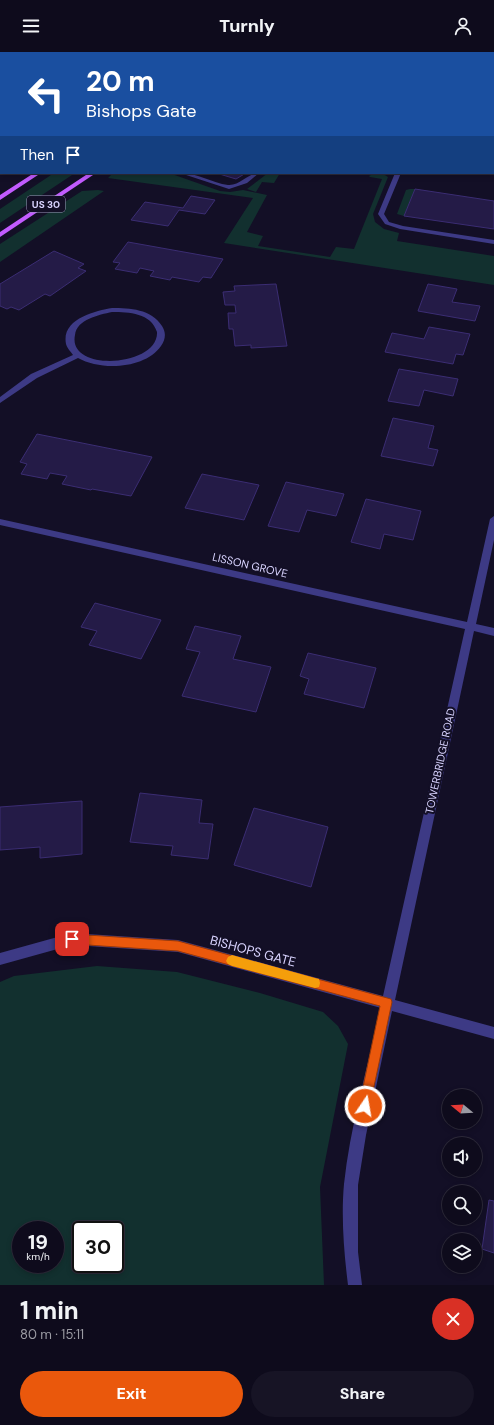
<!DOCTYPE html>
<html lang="en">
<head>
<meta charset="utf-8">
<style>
  body { margin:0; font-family:"DM Sans",sans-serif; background:#171425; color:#f1f3f6; height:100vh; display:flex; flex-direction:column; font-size:15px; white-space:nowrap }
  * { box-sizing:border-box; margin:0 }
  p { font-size:13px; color:#9b9ba3 }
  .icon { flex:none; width:22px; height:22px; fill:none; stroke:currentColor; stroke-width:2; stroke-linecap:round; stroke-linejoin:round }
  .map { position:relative; height:1233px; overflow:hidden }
  .sheet { display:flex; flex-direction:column; background:#0e0b1c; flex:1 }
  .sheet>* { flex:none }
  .banner { position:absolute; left:0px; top:0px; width:494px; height:122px; box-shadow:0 2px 6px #0003,0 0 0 1px #2e2b3b; background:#1a4fa0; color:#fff; overflow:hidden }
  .needle { width:26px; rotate:288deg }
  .buttons { position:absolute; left:442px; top:1037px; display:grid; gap:8px }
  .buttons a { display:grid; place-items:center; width:40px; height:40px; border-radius:50%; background:#0e0b1c; box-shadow:0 2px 6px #0003,0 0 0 1px #2e2b3b; font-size:20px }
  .speed { position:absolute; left:12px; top:1169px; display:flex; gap:8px; font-size:20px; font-weight:700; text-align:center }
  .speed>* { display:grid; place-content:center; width:52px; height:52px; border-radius:50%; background:#0e0b1c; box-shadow:0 2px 6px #0003,0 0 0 1px #2e2b3b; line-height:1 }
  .speed small { font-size:10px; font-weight:400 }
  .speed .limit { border:2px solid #111; border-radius:6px; background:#fff; color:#111 }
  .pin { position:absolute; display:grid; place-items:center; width:34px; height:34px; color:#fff; margin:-17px; border-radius:8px; box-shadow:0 2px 6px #0006 }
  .me { position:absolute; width:44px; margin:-22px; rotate:12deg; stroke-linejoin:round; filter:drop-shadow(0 0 3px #0008) }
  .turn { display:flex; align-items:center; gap:14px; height:84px; padding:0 20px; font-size:18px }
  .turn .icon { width:52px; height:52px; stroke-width:2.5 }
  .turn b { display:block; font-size:28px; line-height:34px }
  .then { display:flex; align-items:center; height:38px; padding:0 20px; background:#0003; gap:8px; font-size:15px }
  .round { display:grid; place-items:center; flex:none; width:42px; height:42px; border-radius:21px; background:#171425 }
  .summary { display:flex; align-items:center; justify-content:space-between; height:68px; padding:0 20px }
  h1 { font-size:24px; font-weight:800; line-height:30px }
  .action { display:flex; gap:8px; margin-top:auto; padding:8px 20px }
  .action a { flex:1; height:46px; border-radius:24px; background:#ea580c; color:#fff; font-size:16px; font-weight:800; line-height:46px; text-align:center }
  .action a+a { background:#171425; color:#f1f3f6 }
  header { display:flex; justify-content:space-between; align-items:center; height:52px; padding:0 20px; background:#0e0b1c; font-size:18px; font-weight:800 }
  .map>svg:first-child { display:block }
  .green { fill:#12302f; fill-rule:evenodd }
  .building { fill:#241b47; stroke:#3b2d73 }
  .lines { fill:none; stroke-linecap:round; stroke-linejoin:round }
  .lane { fill:#3d3a85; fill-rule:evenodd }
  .street { fill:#3d3a85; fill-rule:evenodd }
  .primary { fill:#c25bff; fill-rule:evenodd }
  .route { fill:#ea580c; stroke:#983908 }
  .slow { fill:#f59e0b }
  .labels { text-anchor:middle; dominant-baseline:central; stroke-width:4; stroke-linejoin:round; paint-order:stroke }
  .shield { fill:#130f26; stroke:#9e99be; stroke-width:1 }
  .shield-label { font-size:10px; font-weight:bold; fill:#d9d4ff }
  .street-label { font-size:11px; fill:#d9d4ff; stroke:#130f26 }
  .near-street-label { font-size:13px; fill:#d9d4ff; stroke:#130f26 }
</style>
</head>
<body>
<header><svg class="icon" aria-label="menu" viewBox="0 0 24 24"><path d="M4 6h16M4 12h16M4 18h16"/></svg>Turnly<svg class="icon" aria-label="person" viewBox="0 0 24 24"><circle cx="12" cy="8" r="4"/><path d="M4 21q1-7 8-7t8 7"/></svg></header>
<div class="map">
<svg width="494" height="1233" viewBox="0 0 494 1233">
  <rect width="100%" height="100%" fill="#130f26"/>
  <!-- green -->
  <path class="green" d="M54 121H75L0 171V157Z
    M113 121H169L220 139 230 140 243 138 267 143 247 180 263 184 258 194 330 205 336 195 354 197 382 127 370 125 369 124C375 120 383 121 388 125L373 162 375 170 384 177 399 181 397 189 494 204V233L224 191 253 146 108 126Z
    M268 121H280L274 131 262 130 256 140 247 137Z
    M410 137H415L404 164 397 162 406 138Z
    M98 138 104 139 0 210V192L82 139Z
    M97 914 177 920 260 941 323 960 338 974 348 992 320 1135 324 1233H0V930L14 924ZM21 1178H55V1212H21ZM81 1178H115V1212H81Z"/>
  <!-- building -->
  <path class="building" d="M216 121H246L236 127Z
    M415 137 494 149V177L404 164Z
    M191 144 215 148 205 162 179 158 168 174 131 168 145 150 183 156Z
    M128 190 223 207 211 226 203 225 199 230 172 225 170 228 150 224 154 219 140 216 137 221 115 217 120 211 113 210Z
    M54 199 84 212 78 216 86 219 50 244 45 242 19 258 11 255 7 257 0 254V232Z
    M276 232 287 294 251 296V293L235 294 233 277H229L228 261H236L235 253H225L223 240 235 239 234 234Z
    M428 232 457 237 452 250 480 254 475 269 418 259Z
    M429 275 470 282 463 303 456 302 453 312 385 300 392 281 424 287Z
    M399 317 458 327 453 344 424 338 419 354 388 349Z
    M393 366 434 374 428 396 438 398 433 414 381 404Z
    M37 382 152 405 131 444 92 437 91 438 62 432 67 424 50 421 47 427 21 422 27 412 20 410Z
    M202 422 259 433 244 468 185 456Z
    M286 430 344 442 336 464 307 458 299 480 268 474Z
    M366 447 421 459 413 488 384 482 380 497 351 490Z
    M95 551 161 568 141 607 89 593 97 579 81 575Z
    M195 574 241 584 233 607 271 615 256 660 182 644 200 600 186 597Z
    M308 601 376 616 364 656 304 642 309 627 300 624Z
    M140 741 202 748 199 771 213 772 208 807 171 803 173 794 130 790Z
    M82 749V802L40 806V795L0 798V755Z
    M254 756 328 775 311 835 234 813Z
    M489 1148 494 1149V1201L482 1197Z"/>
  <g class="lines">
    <!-- lane -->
    <path class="lane" d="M489 0H494V2L488 1Z
      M0 112H1L0 117Z
      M180 121C198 121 212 131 228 133 240 134 248 121 259 121L247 131 229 137Z
      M395 121H401L384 162 389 170 403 174 494 188V192L400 177 385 172 378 162Z"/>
    <!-- street -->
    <path class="street" d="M112 256C130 256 151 257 162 274 166 280 166 287 161 294 145 317 101 319 78 306L37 326 0 351V345L31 322 73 303C71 300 67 296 66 292 61 267 95 259 112 256ZM112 260C129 260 151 261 157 280 159 315 67 321 75 283 77 267 99 263 112 260Z
      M494 464V488L476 572 494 576V584L474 579 395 948 494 975V987L392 959 366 1083 358 1133V1200L362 1233H348C344 1201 341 1165 344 1132 350 1075 368 1013 381 956L178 900 72 893 0 913V901L72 881 178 888 383 944 465 577 0 473V467L467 570 490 467Z"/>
    <!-- primary -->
    <path class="primary" d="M224 0H230L223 1Z
      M267 0H274L266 1Z
      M34 121H41L0 148V143Z
      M89 121H96L0 185V180Z"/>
  </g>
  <!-- route -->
  <path class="route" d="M72 882 178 889 391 947 392 950 369 1058 365 1060 361 1058 359 1054 380 954 178 899 72 892 68 890 67 887 68 883Z"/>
  <!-- slow -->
  <path class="slow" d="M232 903 315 926 319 927 320 931 319 935 315 936 232 914 228 912 226 909 228 905Z"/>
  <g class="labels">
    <!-- shield labels -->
    <rect class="shield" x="27" y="144" width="38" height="16" rx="3"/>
    <g class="shield-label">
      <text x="46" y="152">US 30</text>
    </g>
    <!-- street labels -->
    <g class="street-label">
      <text transform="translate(250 513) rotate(13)">LISSON GROVE</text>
      <text transform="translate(440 709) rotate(-78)">TOWERBRIDGE ROAD</text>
    </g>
    <!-- near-street labels -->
    <g class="near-street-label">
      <text transform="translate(253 899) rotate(15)">BISHOPS GATE</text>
    </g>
  </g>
</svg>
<div class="buttons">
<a><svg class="needle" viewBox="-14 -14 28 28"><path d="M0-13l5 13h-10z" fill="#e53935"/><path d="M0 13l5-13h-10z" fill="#9b9ba3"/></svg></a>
<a><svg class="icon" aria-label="sound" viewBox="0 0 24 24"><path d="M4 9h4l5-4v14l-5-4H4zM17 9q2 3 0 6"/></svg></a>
<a><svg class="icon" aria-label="search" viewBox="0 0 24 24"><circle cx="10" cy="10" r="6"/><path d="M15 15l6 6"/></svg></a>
<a><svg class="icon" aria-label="layers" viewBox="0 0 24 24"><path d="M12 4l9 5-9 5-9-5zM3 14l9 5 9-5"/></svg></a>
</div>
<div class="speed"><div>19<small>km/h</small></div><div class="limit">30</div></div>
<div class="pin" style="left:72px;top:887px;background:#d93025"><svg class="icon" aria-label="arrive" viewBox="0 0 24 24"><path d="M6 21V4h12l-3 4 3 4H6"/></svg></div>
<svg class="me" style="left:365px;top:1054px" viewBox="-20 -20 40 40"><circle r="17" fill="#ea580c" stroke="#fff" stroke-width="3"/><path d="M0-11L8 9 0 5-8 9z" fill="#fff"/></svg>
<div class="banner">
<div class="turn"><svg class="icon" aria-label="left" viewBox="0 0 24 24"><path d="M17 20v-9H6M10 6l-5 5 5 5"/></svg><div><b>20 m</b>Bishops Gate</div></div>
<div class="then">Then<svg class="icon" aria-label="arrive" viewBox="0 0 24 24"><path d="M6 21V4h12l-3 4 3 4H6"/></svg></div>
</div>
</div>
<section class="sheet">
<div class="summary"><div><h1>1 min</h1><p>80 m · 15:11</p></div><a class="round" style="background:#d93025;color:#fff"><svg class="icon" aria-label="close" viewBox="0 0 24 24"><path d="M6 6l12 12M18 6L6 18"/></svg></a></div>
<div class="action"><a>Exit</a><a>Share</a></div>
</section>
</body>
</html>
